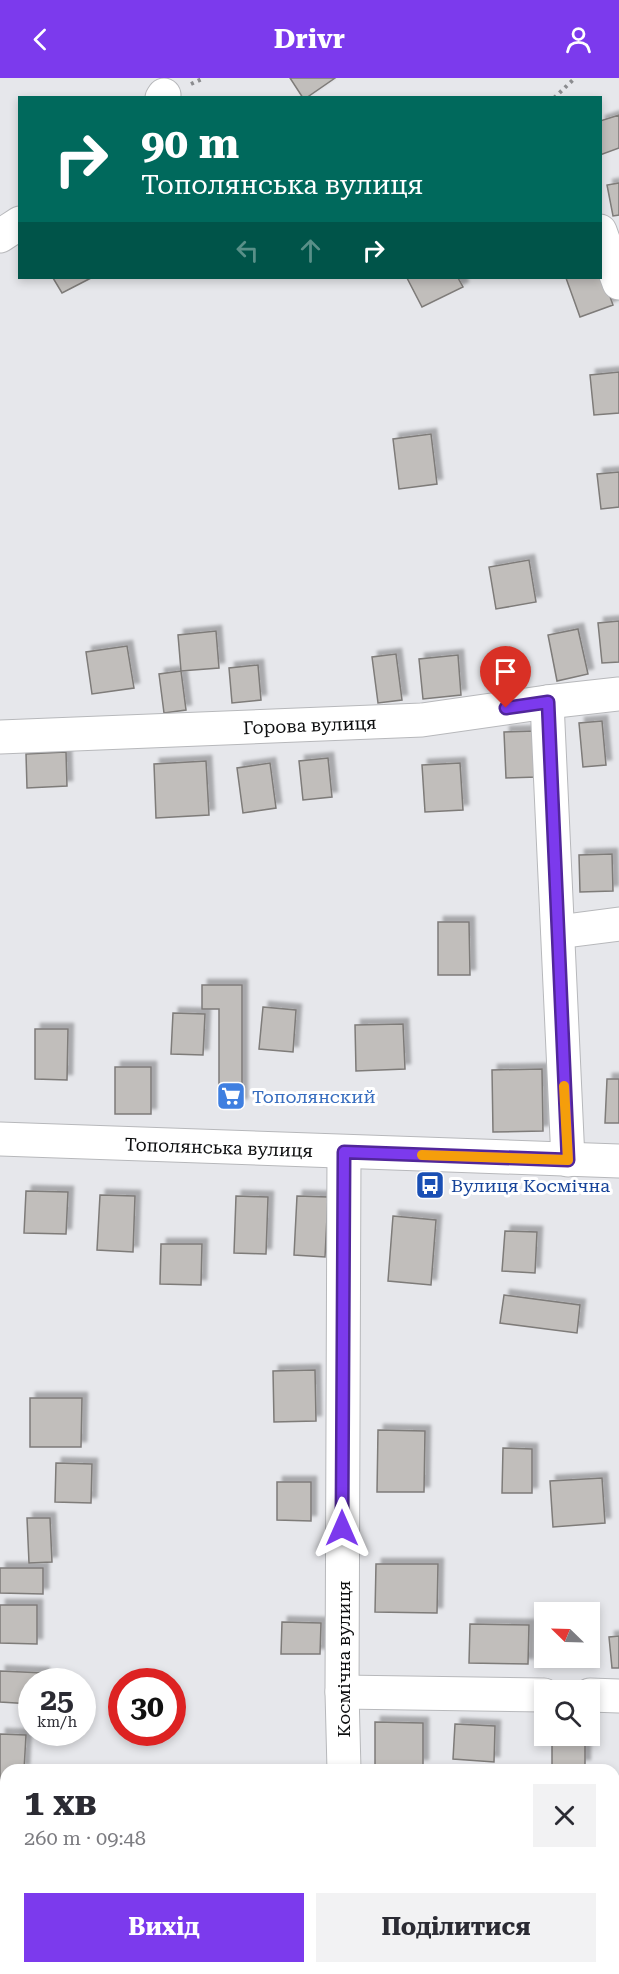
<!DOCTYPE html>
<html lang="uk">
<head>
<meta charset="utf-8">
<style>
  body { margin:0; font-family:"Roboto Serif",serif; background:#f2f2f3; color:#2b2b33; height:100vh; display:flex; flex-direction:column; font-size:22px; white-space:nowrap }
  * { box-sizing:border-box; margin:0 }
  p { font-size:20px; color:#7c7c81 }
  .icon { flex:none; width:33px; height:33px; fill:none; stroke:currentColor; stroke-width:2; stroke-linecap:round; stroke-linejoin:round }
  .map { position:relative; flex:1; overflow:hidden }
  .sheet { position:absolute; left:0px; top:1686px; width:620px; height:210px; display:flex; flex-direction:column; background:#fff; border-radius:18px 18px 0 0; box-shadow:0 3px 9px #0003 }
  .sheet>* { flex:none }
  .top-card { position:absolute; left:18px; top:18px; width:584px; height:183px; border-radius:0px; box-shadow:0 3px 9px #0003; background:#00695c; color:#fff; overflow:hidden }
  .needle { width:39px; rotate:293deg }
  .fabs { position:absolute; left:534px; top:1524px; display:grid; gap:12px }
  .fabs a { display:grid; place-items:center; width:66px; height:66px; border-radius:0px; background:#fff; box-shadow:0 3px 9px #0003; font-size:30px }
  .speed { position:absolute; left:18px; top:1590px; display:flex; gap:12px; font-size:30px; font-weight:700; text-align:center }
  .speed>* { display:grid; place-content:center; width:78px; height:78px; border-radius:50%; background:#fff; box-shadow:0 3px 9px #0003; line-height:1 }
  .speed small { font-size:15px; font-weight:400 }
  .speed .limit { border:9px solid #d22; background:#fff; color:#111 }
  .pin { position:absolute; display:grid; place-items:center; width:51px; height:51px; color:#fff; margin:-62px -26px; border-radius:50% 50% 50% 0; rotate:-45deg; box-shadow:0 0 6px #0007 }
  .pin .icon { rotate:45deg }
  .me { position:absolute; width:66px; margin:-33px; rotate:0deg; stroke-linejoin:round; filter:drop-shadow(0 0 4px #0008) }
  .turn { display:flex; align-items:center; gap:21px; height:126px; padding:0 24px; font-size:27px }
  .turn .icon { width:78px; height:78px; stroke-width:2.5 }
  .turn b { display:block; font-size:42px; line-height:51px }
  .lanes { display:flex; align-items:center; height:57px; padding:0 24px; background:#0003; justify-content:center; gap:30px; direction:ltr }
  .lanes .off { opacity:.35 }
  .round { display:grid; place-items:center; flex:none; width:63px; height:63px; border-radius:0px; background:#f2f2f3 }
  .overview { display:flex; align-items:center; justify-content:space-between; height:102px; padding:0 24px }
  h1 { font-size:36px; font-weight:700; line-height:45px }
  .action { display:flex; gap:12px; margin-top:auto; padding:12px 24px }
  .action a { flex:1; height:69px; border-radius:0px; background:#7c3aed; color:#fff; font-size:24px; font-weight:700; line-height:69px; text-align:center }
  .action a+a { background:#f2f2f3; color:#2b2b33 }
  header { display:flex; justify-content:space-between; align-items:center; height:78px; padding:0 24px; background:#7c3aed; color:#fff; font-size:27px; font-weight:700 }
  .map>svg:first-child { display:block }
  .building { fill:#c1bebb; stroke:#7e7b79; stroke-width:1.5; filter:url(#shadow) }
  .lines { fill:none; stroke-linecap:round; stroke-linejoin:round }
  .minor-casing { stroke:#b7b8bb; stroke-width:35 }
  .path { stroke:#8b8c8f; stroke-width:4; stroke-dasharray:3 4.5; stroke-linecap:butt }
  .minor { stroke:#fff; stroke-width:33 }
  .route-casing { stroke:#51269a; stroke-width:15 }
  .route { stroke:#7c3aed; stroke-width:10 }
  .slow { stroke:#f59e0b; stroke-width:10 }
  .labels { text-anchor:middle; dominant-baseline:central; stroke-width:6; stroke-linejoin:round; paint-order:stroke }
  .street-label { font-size:18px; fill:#0d0e0f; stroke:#fff }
  .shop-label { font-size:18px; fill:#366cbe; stroke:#fff; text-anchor:start }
  .transit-label { font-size:18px; fill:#164399; stroke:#fff; text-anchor:start }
</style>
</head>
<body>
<header><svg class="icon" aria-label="back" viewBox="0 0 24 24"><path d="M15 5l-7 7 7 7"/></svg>Drivr<svg class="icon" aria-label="person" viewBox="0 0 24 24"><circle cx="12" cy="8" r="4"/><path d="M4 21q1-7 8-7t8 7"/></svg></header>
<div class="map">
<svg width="619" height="1896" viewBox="0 0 619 1896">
  <defs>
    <filter id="shadow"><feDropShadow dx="5.5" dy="-5.5" stdDeviation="1.5" flood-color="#0004"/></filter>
  </defs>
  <rect width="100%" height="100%" fill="#e6e7eb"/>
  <!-- building -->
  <path class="building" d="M290 0H335L306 20H303Z
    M619 37V70L600 77V43Z
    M619 105V137L613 138 607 107Z
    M600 191 613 227 580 239 566 200H600Z
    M53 200H91L62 215Z
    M407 200H458L463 209 422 229Z
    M619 294V335L594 337 590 297Z
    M431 356 437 406 399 411 393 361Z
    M619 394V429L601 431 597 396Z
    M529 482 536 524 496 531 489 489Z
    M619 543V584L602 585 598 545Z
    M578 551 588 596 557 603 548 557Z
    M216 553 219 590 181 593 178 557Z
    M127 568 134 610 92 616 86 574Z
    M396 576 402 622 378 625 372 579Z
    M458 577 461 617 423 621 419 581Z
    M258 587 261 622 232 625 229 590Z
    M181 593 186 632 164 635 159 596Z
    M602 643 606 687 583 689 579 645Z
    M535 653 537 699 506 700 504 654Z
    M66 674 67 708 27 710 26 676Z
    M328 680 332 719 303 722 299 683Z
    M206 683 209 737 156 740 154 686Z
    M270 685 276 730 243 735 237 690Z
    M460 685 463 732 425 734 422 687Z
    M612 776 613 813 580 814 579 777Z
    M438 844H469L470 897H438Z
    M202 907H242V1026H219V931H202Z
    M263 929 296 932 293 974 259 971Z
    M173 935 205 936 203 977 171 976Z
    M403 946 405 991 356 993 355 947Z
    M35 951H68L67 1002 35 1001Z
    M115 989H151V1036H115Z
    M542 991 543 1053 493 1054 492 992Z
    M607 1001H619V1045H605Z
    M26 1113 68 1114 66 1156 24 1155Z
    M100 1117 135 1118 133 1174 97 1172Z
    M236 1118 268 1119 266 1176 234 1175Z
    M297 1118 328 1119 325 1179 294 1177Z
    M393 1138 436 1142 431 1207 388 1203Z
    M505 1153 537 1154 535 1195 502 1193Z
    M161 1166H202L201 1207 160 1206Z
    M504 1217 580 1227 577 1255 500 1245Z
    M315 1292 316 1343 274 1344 273 1293Z
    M30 1320H82L81 1369H30Z
    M378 1352 425 1353 424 1414H377Z
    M503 1370 532 1371V1415H502Z
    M56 1385 92 1386 91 1425 55 1424Z
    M602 1400 605 1445 553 1449 550 1403Z
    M277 1404H311V1443L277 1442Z
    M27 1440H50L52 1484 29 1485Z
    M376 1486H438L437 1535 375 1534Z
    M0 1490H43V1516L0 1515Z
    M0 1527H37V1566L0 1565Z
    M282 1544 321 1545 320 1576H281Z
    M470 1546 529 1547 528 1586 469 1585Z
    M619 1558V1590H612L609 1559Z
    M0 1593 44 1595 43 1604H32V1626L0 1624Z
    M375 1644 423 1645V1687H375Z
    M455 1646 495 1648 494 1684 453 1681Z
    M0 1656 26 1657 24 1692H6V1709H0Z
    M552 1658H585V1687L552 1688Z
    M0 1738H6V1781L0 1782Z
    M0 1816H6V1843H0Z
    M383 1890H433V1896H383Z
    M501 1890H537V1896H501Z"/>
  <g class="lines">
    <!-- minor casing -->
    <g class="minor-casing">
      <g id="minor">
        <path d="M162 20 164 17"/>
        <path d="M600 153 619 205"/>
        <path d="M0 158 20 145"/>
        <path d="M547 624 568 1082"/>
        <path id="s1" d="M0 659 422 642 547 624 619 616"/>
        <path d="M558 854 619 846"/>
        <path id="s2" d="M0 1061 619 1083"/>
        <path d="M342 1614 544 1617"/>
        <path d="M590 1617 619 1618"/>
        <path d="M344 1692 342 1614 344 1074"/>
        <path d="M614 1860H619"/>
        <path d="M348 1896V1890"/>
      </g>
    </g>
    <!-- path -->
    <path class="path" d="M191 6 204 0
      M554 20 575 0"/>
    <!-- minor -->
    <use href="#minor" class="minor"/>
  </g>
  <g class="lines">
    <!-- route casing -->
    <g class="route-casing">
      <path id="route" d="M342 1450 344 1074 568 1082 548 624 506 630"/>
    </g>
    <!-- route -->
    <use href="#route" class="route"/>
    <!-- slow -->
    <path class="slow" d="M422 1077 568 1082 564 1008"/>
  </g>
  <!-- icons -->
  <defs>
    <g id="supermarket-square" transform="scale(1.5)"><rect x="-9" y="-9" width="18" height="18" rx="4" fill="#3f7fe0" stroke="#fff"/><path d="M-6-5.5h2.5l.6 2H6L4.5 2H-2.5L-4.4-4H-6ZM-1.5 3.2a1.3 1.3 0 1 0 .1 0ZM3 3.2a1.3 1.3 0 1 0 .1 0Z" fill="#fff"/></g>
    <g id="bus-square" transform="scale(1.5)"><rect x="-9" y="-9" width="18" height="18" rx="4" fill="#1a4fb4" stroke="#fff"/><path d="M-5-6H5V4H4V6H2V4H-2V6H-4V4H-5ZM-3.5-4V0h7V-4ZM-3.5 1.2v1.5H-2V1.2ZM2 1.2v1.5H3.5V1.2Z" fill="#fff"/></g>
  </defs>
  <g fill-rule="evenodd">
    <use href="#supermarket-square" x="231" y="1018"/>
    <use href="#bus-square" x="430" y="1107"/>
  </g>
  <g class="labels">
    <!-- street labels -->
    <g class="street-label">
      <text stroke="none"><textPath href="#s1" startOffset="310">Горова вулиця</textPath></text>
      <text stroke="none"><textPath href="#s2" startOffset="219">Тополянська вулиця</textPath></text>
      <text transform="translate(343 1581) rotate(-90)">Космічна вулиця</text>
    </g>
    <!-- shop labels -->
    <g class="shop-label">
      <text x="252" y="1018">Тополянский</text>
    </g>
    <!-- transit labels -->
    <g class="transit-label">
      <text x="451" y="1107">Вулиця Космічна</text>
    </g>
  </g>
</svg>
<div class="fabs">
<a><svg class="needle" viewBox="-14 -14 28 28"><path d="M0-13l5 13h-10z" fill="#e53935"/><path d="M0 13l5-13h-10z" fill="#7c7c81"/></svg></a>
<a><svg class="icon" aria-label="search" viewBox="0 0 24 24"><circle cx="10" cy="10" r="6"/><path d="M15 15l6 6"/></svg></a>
</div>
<div class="speed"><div>25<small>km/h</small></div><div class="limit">30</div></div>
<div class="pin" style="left:506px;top:630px;background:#d93025"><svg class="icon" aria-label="arrive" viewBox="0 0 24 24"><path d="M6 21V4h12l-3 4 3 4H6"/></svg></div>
<svg class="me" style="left:342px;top:1450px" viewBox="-20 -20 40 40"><path d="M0-17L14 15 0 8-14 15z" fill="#7c3aed" stroke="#fff" stroke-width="4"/></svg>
<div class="top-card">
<div class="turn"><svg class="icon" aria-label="right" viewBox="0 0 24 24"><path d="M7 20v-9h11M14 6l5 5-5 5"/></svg><div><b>90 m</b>Тополянська вулиця</div></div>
<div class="lanes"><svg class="icon off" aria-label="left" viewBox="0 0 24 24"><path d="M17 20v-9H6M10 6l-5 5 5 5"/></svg><svg class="icon off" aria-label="ahead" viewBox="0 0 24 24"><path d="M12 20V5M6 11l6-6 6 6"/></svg><svg class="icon" aria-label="right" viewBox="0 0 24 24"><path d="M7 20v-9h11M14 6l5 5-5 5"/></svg></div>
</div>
<section class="sheet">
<div class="overview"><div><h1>1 хв</h1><p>260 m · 09:48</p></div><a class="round"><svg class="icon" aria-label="close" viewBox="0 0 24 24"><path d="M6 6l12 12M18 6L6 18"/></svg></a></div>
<div class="action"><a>Вихід</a><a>Поділитися</a></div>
</section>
</div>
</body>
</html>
